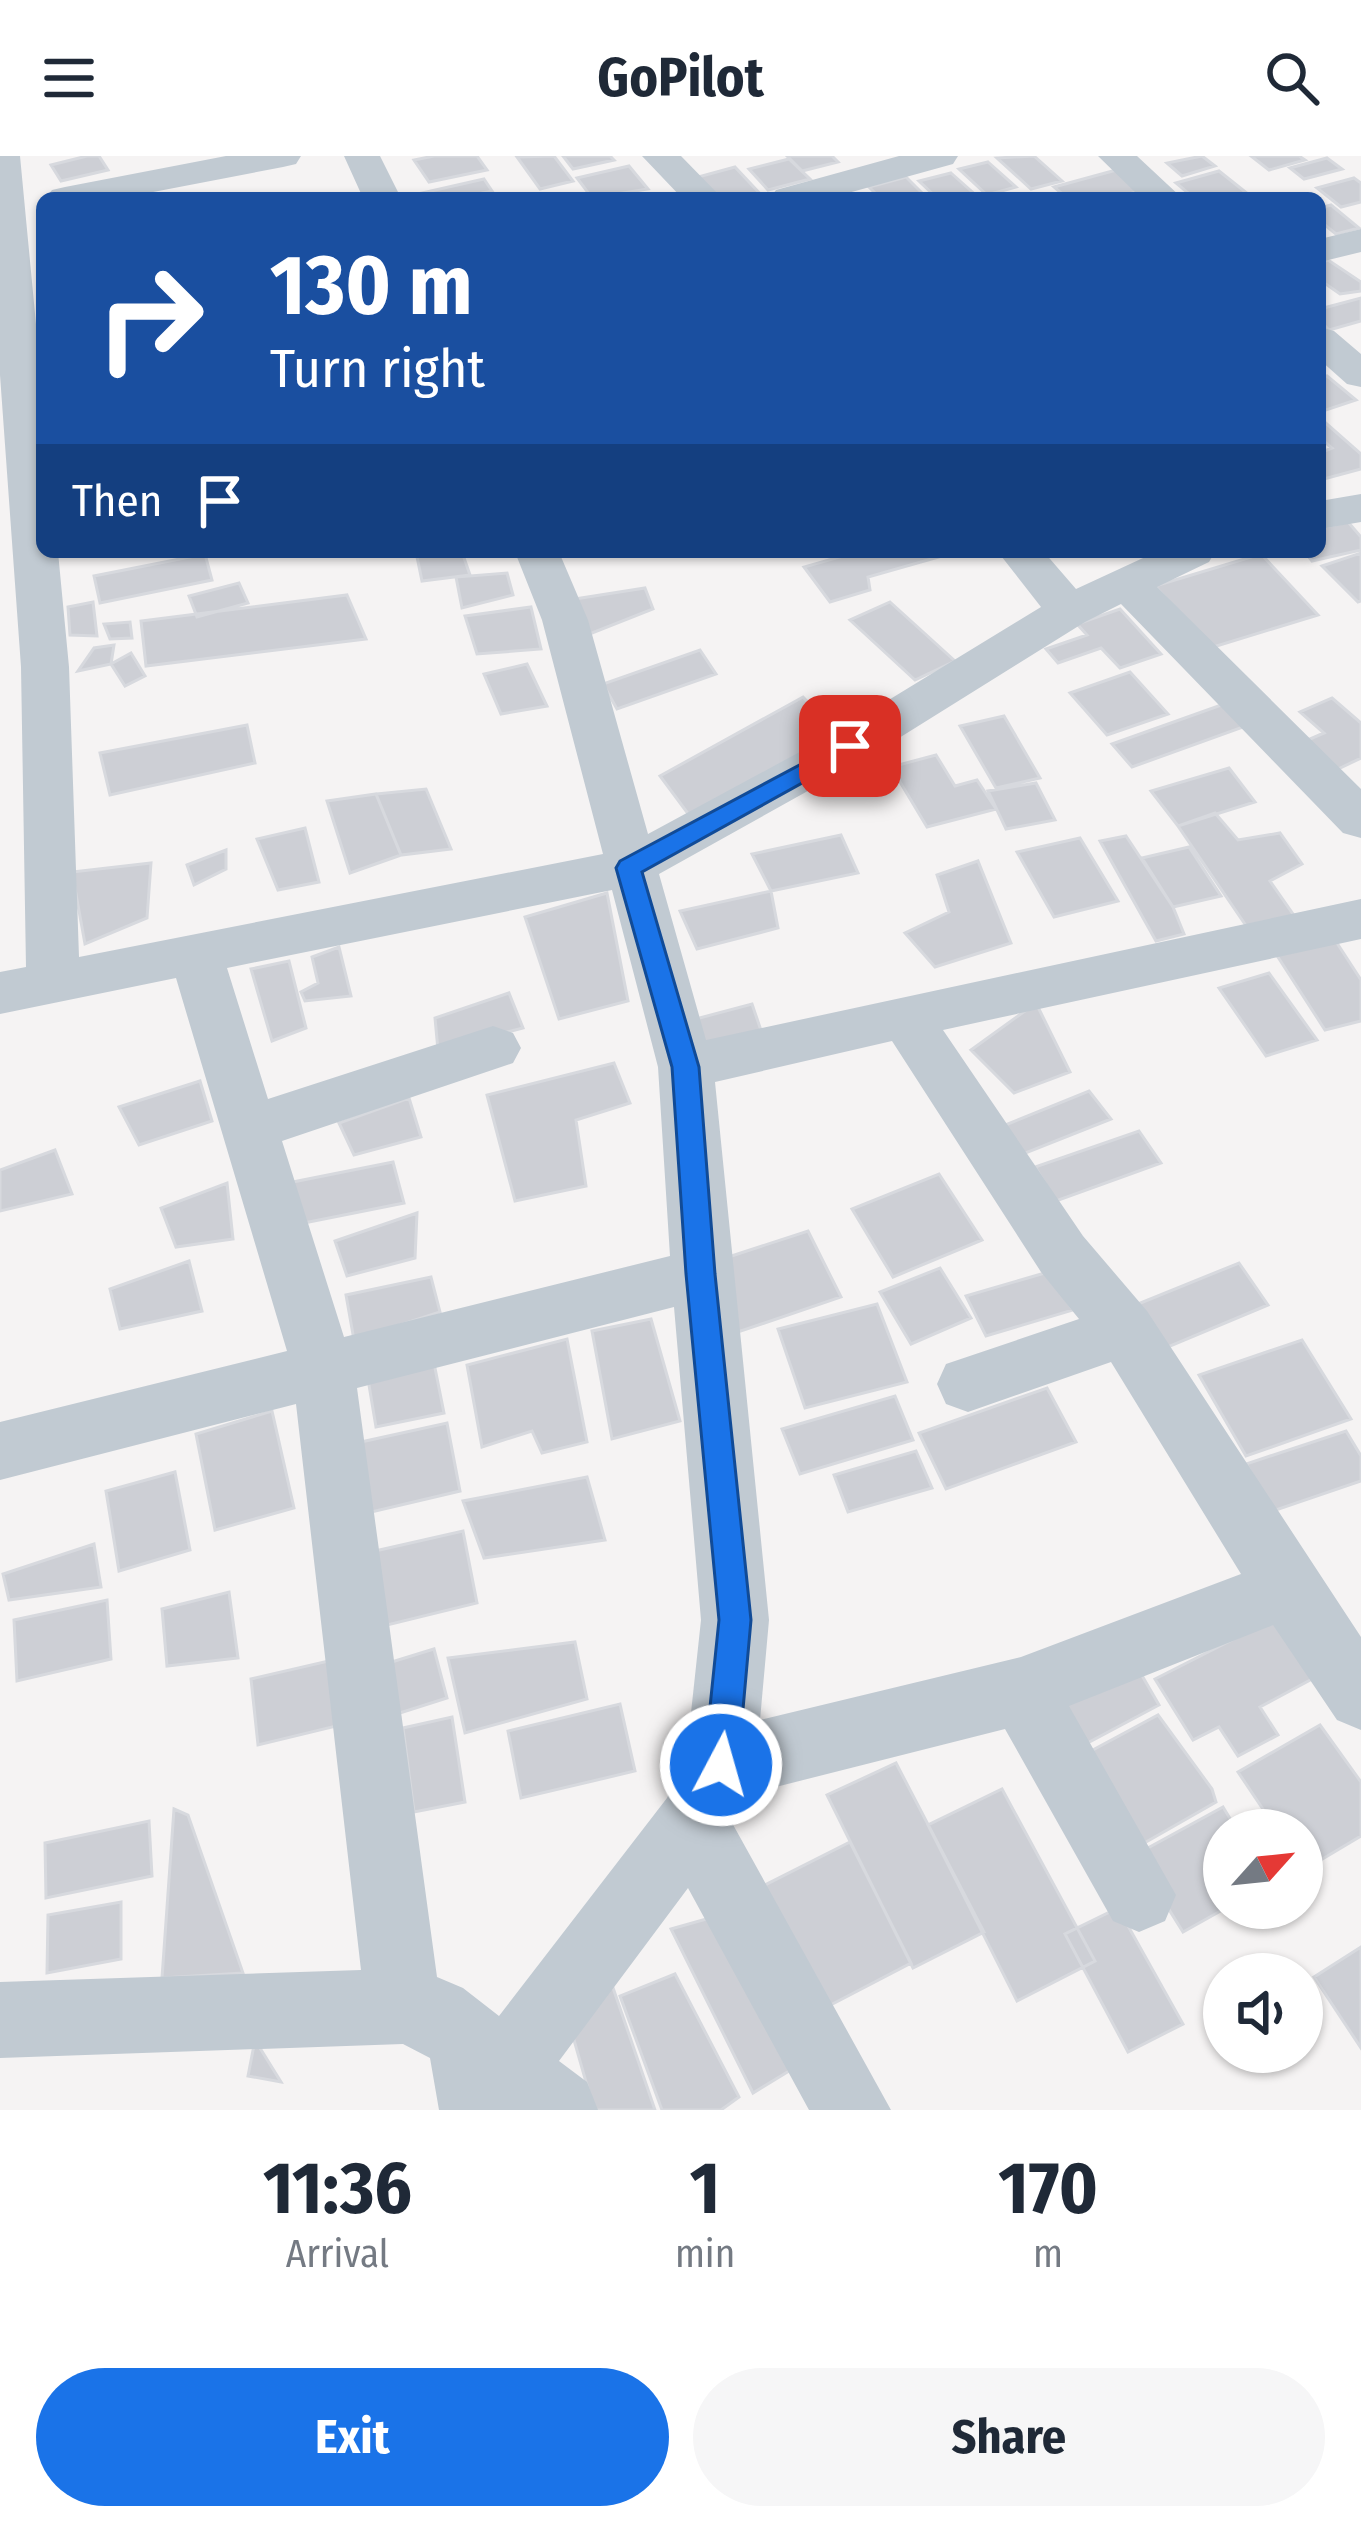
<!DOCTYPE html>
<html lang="en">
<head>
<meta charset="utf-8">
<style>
  body { margin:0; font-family:"Fira Sans Condensed",sans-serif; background:#f6f6f7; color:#1f2937; height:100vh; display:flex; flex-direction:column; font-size:45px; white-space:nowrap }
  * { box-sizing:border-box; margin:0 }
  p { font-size:39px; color:#747a83 }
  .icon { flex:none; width:66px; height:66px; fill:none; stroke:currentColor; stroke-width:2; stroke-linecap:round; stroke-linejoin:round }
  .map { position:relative; height:1954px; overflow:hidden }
  .side { display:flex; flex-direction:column; background:#fff; flex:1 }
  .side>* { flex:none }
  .hud { position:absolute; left:36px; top:36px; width:1290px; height:366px; border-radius:18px; box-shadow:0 3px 9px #0004; background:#1a4fa0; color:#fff; overflow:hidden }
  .needle { width:78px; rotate:63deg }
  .tools { position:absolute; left:1203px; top:1653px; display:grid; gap:24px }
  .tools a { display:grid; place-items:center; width:120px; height:120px; border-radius:50%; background:#fff; box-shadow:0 3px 9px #0004; font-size:60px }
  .pin { position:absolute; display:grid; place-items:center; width:102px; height:102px; color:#fff; margin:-51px; border-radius:24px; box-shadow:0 6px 18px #0006 }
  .me { position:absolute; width:132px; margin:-66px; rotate:6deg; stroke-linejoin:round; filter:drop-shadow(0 0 9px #0008) }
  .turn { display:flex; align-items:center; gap:42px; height:252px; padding:0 36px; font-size:54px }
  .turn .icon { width:156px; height:156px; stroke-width:2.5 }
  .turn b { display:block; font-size:84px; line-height:102px }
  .then { display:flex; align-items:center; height:114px; padding:0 36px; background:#0003; gap:24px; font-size:45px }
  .eta { display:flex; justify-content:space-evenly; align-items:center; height:204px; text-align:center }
  .eta b { font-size:72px; font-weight:700; line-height:84px }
  .action { display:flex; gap:24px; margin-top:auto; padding:24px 36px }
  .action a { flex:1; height:138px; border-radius:72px; background:#1a73e8; color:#fff; font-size:48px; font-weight:700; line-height:138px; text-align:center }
  .action a+a { background:#f6f6f7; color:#1f2937 }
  header { display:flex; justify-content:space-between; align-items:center; height:156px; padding:0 36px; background:#fff; font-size:54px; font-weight:700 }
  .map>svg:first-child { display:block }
  .building { fill:#cdcfd5; stroke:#d7d9de; stroke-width:3 }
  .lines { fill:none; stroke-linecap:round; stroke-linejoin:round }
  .minor { fill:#c1cad2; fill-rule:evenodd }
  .route { fill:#1a73e8; stroke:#114b97; stroke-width:3 }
</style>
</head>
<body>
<header><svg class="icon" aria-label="menu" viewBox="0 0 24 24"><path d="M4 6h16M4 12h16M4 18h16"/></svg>GoPilot<svg class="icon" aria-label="search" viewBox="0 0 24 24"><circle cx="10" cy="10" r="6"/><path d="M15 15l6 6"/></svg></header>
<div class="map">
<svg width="1361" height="1954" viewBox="0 0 1361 1954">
  <rect width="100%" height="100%" fill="#f5f3f3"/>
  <!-- building -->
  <path class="building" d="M87 0H99L108 14 61 25 51 9Z
    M434 0H477L487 14 429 26 414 4Z
    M554 0 573 25 540 33 517 1Z
    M563 0H610L614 4 573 13Z
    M787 0H832L838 6 802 15Z
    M1034 0 1062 25 1031 33 997 2Z
    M1202 0 1215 10 1182 20 1167 7Z
    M1251 0H1299L1305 4 1269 14Z
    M1327 2 1342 13 1304 23 1290 12Z
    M789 3 810 23 768 34 749 13Z
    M988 6 1016 31 987 39 959 13Z
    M629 10 648 33 592 42 577 22Z
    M735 11 764 42H717L698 21Z
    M1120 13 1144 34 1114 42H1067L1054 31Z
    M1219 15 1253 42H1194L1176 27Z
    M951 17 979 42H937L919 25Z
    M906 21 927 42H880L869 31Z
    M1354 22 1361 27V46L1341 51 1317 32Z
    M484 23 492 35 460 42H425L422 37Z
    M1331 49 1359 72 1336 78 1320 65V52Z
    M1328 104 1361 126V135L1340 138 1320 124V107Z
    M1361 142V165L1329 174 1320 165V153Z
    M1327 220 1356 244 1320 256V222Z
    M1320 262 1361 298V313L1320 324V297L1332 292 1320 282Z
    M1348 366 1361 381V394L1312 405 1305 396H1320V372Z
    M416 396H462L470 419 422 425Z
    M857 396H956L868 421 870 434 830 446 804 411Z
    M1361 397V445L1358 446 1322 410Z
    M205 398 212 424 100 447 94 420Z
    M1261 398 1318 459 1210 492 1155 430Z
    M507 417 513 439 462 452 456 421Z
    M239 427 248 447 197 461 189 440Z
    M645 432 653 453 587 479 575 443Z
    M347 439 366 483 146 510 141 465Z
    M93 446 97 480 70 479 68 451Z
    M890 446 955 505 915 524 850 464Z
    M531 451 541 493 477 498 465 460Z
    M1120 453 1161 498 1120 512 1101 492 1058 507 1046 493 1087 479 1077 468Z
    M130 466 132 482 110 483 104 468Z
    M114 489 111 508 78 515 94 492Z
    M700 494 716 518 617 553 603 528Z
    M131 497 145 520 125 530 111 508Z
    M527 508 547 550 501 558 484 518Z
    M1130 516 1168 558 1107 579 1070 537Z
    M803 541 839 579 692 663 660 620Z
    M1332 542 1361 567V602L1334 615 1303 586 1324 577 1300 556Z
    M1224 548 1246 570 1132 611 1112 588Z
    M1004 560 1040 622 996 632 960 570Z
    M247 569 255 607 110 639 100 597Z
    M936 599 955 630 977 624 996 653 927 671 891 611Z
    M1229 612 1255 646 1178 670 1151 635Z
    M1036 627 1055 664 1006 673 988 635Z
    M426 633 451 693 401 699 376 638Z
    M376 638 401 699 350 717 327 645Z
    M1215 657 1238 684 1280 677 1302 708 1270 725 1295 761 1249 774 1178 670Z
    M305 672 319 726 278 734 257 683Z
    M841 679 858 717 771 735 752 698Z
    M1126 680 1173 751 1184 778 1156 785 1100 685Z
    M1080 682 1118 745 1054 761 1017 696Z
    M1189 691 1221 740 1173 751 1142 702Z
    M226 694V713L194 729 187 709Z
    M978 705 1011 787 935 811 905 777 949 756 937 719Z
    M151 707 147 762 85 788 72 716Z
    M771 735 778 772 697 793 680 755Z
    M607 737 628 845 559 863 525 761Z
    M1335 784 1361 824V865L1325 874 1276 798Z
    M339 791 351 840 305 845 301 836 318 827 312 801Z
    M289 805 306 872 272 885 251 813Z
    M1269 817 1317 884 1266 900 1219 832Z
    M509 837 523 872 438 894 435 862Z
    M1036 847 1070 916 1014 937 971 894Z
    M752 848 766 889 704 906 692 864Z
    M614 907 630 947 576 964 586 1030 515 1045 487 939Z
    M200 925 212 965 139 989 119 951Z
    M1089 935 1111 963 1018 1000 998 972Z
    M409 942 421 981 354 999 339 967Z
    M1139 975 1161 1007 1056 1045 1035 1011Z
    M55 994 72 1038 0 1055V1014Z
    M393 1006 404 1047 304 1067 293 1026Z
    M939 1018 982 1084 893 1121 852 1053Z
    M227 1027 233 1083 176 1091 161 1052Z
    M417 1057 415 1102 347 1120 335 1085Z
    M808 1075 841 1141 735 1177 704 1109Z
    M189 1105 202 1155 120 1173 110 1133Z
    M1239 1107 1268 1149 1168 1191 1138 1148Z
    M940 1112 971 1162 911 1188 880 1136Z
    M1048 1116 1073 1154 986 1180 966 1140Z
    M431 1121 440 1156 354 1184 346 1139Z
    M877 1148 907 1226 805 1252 778 1173Z
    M651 1163 680 1265 612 1283 592 1175Z
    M567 1183 587 1286 542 1297 532 1275 482 1291 467 1209Z
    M1302 1184 1351 1263 1246 1300 1199 1219Z
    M432 1197 444 1257 376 1271 366 1211Z
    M1047 1232 1076 1286 946 1333 919 1277Z
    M895 1240 913 1284 800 1318 782 1273Z
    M272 1255 294 1352 215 1374 196 1278Z
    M447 1267 460 1335 363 1358 352 1288Z
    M1346 1275 1361 1300V1325L1273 1355 1246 1308Z
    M916 1295 932 1332 848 1356 834 1319Z
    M175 1316 190 1394 119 1415 106 1335Z
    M587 1321 605 1384 484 1402 463 1345Z
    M463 1375 477 1447 375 1472 362 1398Z
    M94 1388 101 1431 9 1444 3 1418Z
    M229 1436 238 1502 167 1510 162 1453Z
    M107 1444 111 1503 17 1525 14 1464Z
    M1287 1456 1327 1515 1260 1551 1278 1579 1238 1600 1219 1571 1193 1584 1155 1523Z
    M575 1486 587 1543 465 1577 448 1502Z
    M434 1493 447 1542 384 1562 372 1512Z
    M337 1503 349 1567 258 1589 251 1523Z
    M1133 1504 1159 1549 1076 1593 1027 1536Z
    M620 1548 635 1615 521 1642 508 1575Z
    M1158 1559 1212 1633 1216 1646 1132 1694 1076 1603Z
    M452 1561 465 1646 414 1656 403 1572Z
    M1320 1569 1361 1626V1680L1304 1714 1302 1674H1277L1238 1616Z
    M896 1607 984 1776 913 1812 827 1639Z
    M1002 1633 1095 1805 1017 1845 928 1669Z
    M1223 1651 1237 1674H1224L1226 1752 1183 1776 1135 1699Z
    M174 1653 188 1659 243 1817 162 1822Z
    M149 1665 152 1720 46 1742 45 1687Z
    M850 1686 911 1807 819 1855 761 1731Z
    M121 1746V1803L47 1817 48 1759Z
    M1118 1752 1183 1868 1128 1896 1065 1778Z
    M731 1756 812 1901 753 1937 671 1773Z
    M1361 1791V1892L1314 1821Z
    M675 1818 739 1941 721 1954H662L620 1840Z
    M610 1823 655 1954H594L562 1842Z
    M255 1884 281 1926 248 1920Z"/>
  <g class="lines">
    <!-- minor -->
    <path class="minor" d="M0 0H20L42 231V396H58L69 511 79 801 603 698 542 464 515 396H559L588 464 648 678 833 578 1041 451 998 396H1044L1076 433 1156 396H1215L1209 406 1157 431 1361 633V682L1343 677 1121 448 1085 466 867 602 659 718 706 884 1361 743V783L943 874 1083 1080 1147 1155 1361 1481V1574L1337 1564 1273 1469 1069 1550 1176 1739 1165 1765 1139 1776 1113 1765 1005 1573 744 1639 731 1665 891 1954H809L688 1732 559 1905 587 1926 598 1954H439L430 1902 403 1888 0 1902V1826L361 1814 296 1248 0 1324V1266L287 1195 176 822 0 858V816L26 811 21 511 0 219ZM612 734 658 911 670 1100 344 1181 282 985 513 907 521 892 513 877 493 870 268 943 227 812ZM892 885 1041 1116 1079 1163 946 1208 937 1228 946 1248 968 1256 1111 1206 1241 1418 1021 1501 760 1564 769 1464 715 926ZM674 1151 701 1464 686 1603 667 1642 499 1860 463 1832 437 1821 357 1232Z
      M226 0H301L296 8 283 11 122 42H46L52 34 65 31Z
      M344 0H380L401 42H363Z
      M642 0H681L722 42H682Z
      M899 0H958L953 8 830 42H770L776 34Z
      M1098 0H1137L1182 42H1141Z
      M1361 73V96L1320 106V83Z
      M1320 171 1334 175 1361 198V231L1347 228 1320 204Z
      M1361 338V366L1320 373V345Z"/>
  </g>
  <!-- route -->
  <path class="route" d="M850 582 862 590 858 596 642 716 699 911 715 1118 751 1464 738 1609 733 1621 721 1626 709 1621 704 1609 719 1464 686 1118 672 911 616 712 620 705Z"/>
</svg>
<div class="tools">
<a><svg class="needle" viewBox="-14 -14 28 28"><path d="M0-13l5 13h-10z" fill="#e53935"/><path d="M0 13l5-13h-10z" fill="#747a83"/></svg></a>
<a><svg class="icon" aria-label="sound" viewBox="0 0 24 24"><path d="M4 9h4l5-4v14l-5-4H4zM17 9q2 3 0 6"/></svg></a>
</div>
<div class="pin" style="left:850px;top:590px;background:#d93025"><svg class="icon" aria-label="arrive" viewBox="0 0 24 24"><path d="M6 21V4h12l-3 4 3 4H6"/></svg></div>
<svg class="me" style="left:721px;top:1609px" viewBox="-20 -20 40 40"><circle r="17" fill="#1a73e8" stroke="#fff" stroke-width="3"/><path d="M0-11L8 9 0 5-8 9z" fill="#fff"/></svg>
<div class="hud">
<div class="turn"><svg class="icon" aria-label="right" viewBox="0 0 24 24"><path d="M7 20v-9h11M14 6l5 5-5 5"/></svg><div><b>130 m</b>Turn right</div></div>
<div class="then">Then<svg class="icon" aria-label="arrive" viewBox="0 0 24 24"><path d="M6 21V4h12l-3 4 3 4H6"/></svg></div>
</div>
</div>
<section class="side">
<div class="eta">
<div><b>11:36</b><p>Arrival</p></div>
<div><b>1</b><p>min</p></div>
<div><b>170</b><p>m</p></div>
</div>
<div class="action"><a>Exit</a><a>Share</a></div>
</section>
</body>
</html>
